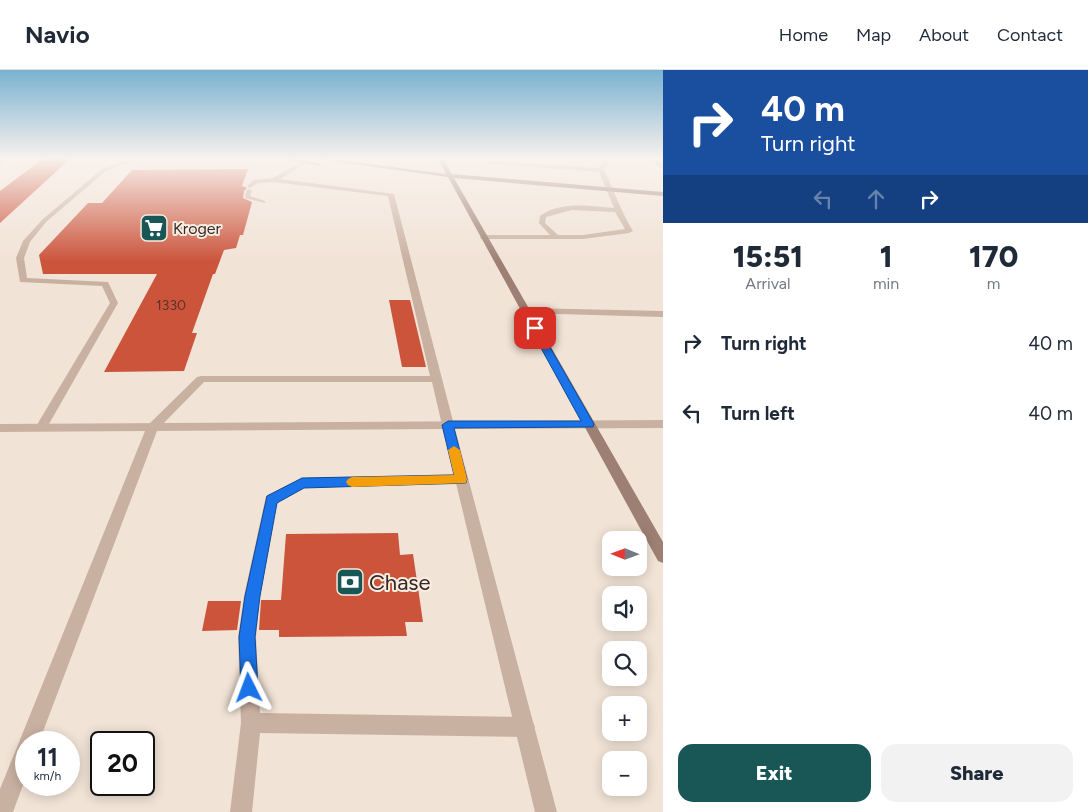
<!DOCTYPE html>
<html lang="en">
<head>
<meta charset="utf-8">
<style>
  body { margin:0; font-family:Figtree,sans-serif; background:#f2f2f3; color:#1f2937; height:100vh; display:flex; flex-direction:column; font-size:19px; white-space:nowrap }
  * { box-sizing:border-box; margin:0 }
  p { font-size:16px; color:#747a83 }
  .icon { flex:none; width:28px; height:28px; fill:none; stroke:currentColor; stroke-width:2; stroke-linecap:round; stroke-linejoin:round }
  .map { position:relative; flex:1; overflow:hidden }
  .side { display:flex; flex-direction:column; background:#fff; width:425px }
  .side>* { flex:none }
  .guide { background:#1a4fa0; color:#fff; overflow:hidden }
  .needle { width:32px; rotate:271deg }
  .tools { position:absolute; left:602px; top:461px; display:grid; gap:10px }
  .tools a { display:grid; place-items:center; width:45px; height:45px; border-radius:10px; background:#fff; box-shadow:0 2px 12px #0003; font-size:25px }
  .speed { position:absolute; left:15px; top:661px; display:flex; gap:10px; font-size:25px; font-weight:700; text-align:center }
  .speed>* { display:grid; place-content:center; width:65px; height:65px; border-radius:50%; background:#fff; box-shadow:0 2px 12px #0003; line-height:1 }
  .speed small { font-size:12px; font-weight:400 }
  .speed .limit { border:2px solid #111; border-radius:8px; background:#fff; color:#111 }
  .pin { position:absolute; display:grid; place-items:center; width:42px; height:42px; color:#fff; margin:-21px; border-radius:10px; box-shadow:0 2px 8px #0006 }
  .me { position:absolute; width:55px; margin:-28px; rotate:357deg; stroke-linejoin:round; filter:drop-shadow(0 0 4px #0008) }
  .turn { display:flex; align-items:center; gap:18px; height:105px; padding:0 15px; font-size:22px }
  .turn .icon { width:65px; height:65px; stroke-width:2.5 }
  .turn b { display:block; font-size:35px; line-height:42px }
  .lanes { display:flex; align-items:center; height:48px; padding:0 15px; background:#0003; justify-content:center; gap:25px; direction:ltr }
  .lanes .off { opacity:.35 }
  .eta { display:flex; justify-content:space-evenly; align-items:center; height:85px; text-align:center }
  .eta b { font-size:30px; font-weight:800; line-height:35px }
  .primary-button { display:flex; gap:10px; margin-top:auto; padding:10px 15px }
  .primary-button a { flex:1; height:58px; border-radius:15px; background:#195656; color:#fff; font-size:20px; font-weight:800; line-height:58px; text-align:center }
  .primary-button a+a { background:#f2f2f3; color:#1f2937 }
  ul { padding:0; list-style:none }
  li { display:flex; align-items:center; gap:15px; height:70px; padding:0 15px }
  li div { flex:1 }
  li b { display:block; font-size:19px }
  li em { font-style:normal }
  header { display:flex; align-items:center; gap:30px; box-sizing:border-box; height:70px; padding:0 25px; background:#fff; border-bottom:1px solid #e0e1e3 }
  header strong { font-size:24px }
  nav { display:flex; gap:28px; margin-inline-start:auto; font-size:18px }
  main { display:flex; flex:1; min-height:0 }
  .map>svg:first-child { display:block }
  .building { fill:#cb543b }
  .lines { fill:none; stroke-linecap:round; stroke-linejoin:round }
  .lane { fill:#c9b1a2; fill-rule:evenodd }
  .street { fill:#c9b1a2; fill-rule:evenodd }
  .secondary { fill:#9d8073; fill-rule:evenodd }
  .route { fill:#1a73e8; stroke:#114b97 }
  .slow { fill:#f59e0b }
  .labels { text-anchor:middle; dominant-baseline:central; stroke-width:4; stroke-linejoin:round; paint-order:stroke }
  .far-number-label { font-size:14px; fill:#5a332a }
  .far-poi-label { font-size:16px; fill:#342825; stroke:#f9ede2; text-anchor:start }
  .near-poi-label { font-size:22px; fill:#342825; stroke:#f9ede2; text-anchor:start }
</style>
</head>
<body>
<header>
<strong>Navio</strong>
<nav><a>Home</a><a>Map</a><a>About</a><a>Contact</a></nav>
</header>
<main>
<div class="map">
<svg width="663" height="742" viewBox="0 0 663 742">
  <rect width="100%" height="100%" fill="#f1e3d6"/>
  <!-- building -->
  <path class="building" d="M44 88H71L0 153V121Z
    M248 99 242 116 247 118 244 121 243 128 252 132 243 165H240L236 178 224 180 215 204H213L192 263H197L184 301 104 302 157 204H43L39 185 88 133H102L132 100Z
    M389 230H410L426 297H402Z
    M398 463 400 485 413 484 423 552H405L407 566 279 567V560H259L261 530H281L286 464Z
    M208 531H241L237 560 202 561Z"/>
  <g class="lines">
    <!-- lane -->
    <path class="lane" d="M133 88H141L106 101 46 152 30 172 24 188 27 208 108 212 118 233 45 361H37L35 358 110 233 102 216 20 212 16 188 23 171 42 150 102 99Z
      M487 88H493V91L599 98 603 92 602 88H607L609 92 604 100C614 120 621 142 633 161L629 163 583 169H481L480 167 484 165H550L539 153 540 146C560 131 590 136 614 138L599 102 490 94 487 92ZM572 140 615 142 625 159 583 165H558L545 153 546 147Z
      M647 88H653L663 95V99Z
      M304 90 306 93 280 109 394 124 454 355 448 359 442 355 432 312H204L157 360H149L147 357 149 354 197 307 201 306H430L388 126 274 112 258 113 250 118 247 116 254 110 273 108Z
      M249 119 252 121 250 126 265 131V133L245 128 246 121Z
      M526 238 663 241V247L523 243 521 241Z
      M461 404 466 405 468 409 466 413 461 414 304 418 277 433 260 526 256 567 260 643 525 647 532 650 535 657 532 664 525 667 260 663 252 742H230L241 653 238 567 244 526 266 426 302 408Z"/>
    <!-- street -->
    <path class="street" d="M2 88H8L0 95V90Z
      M663 350V358L455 359 557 742H535L443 359 157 361 39 672H26V707L13 742H0V719L145 361 0 362V354Z"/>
    <!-- secondary -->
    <path class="secondary" d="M280 88H293L321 94 318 96Z
      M308 88H325L446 104 438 88H443L452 104 663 122V126L454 108 663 472V493L658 491 448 107Z"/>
  </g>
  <!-- sky -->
  <linearGradient id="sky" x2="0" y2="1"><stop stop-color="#79b2d1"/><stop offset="0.46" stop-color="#f9f2ed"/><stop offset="1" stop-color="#f9f2ed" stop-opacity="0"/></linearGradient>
  <rect width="663" height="192" fill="url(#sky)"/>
  <!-- route -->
  <path class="route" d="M535 255 539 258 594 354 593 357 454 358 467 409 466 413 304 418 277 433 260 526 255 567 258 618 255 624 249 627 243 624 241 618 239 567 245 526 267 426 302 408 454 405 442 355 448 351H581L530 258Z"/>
  <!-- slow -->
  <path class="slow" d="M454 376 460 380 467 409 466 413 352 417 348 415 346 412 348 409 352 407 454 405 448 380Z"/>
  <!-- icons -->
  <defs>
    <g id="supermarket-square" transform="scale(1.4375)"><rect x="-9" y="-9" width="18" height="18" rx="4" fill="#195656" stroke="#f9ede2"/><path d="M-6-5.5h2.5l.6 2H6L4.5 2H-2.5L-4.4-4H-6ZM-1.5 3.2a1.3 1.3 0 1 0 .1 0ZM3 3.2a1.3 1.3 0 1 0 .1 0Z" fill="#fff"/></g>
    <g id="bank-square" transform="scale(1.4375)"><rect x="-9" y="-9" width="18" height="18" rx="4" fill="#195656" stroke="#f9ede2"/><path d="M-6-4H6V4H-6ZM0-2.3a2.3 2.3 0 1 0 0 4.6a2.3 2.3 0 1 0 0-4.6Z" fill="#fff"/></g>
  </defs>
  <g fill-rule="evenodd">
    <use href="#supermarket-square" x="154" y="158"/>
    <use href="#bank-square" x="350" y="512"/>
  </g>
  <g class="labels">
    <!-- far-number labels -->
    <g class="far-number-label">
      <text x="171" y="235">1330</text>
    </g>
    <!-- far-poi labels -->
    <g class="far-poi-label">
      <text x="173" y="158">Kroger</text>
    </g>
    <!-- near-poi labels -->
    <g class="near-poi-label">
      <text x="369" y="512">Chase</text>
    </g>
  </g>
</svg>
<div class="tools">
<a><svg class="needle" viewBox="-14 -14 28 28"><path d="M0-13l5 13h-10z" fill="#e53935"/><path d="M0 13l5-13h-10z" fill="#747a83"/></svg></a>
<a><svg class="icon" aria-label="sound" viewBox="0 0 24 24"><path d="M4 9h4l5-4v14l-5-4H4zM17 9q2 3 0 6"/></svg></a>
<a><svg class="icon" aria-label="search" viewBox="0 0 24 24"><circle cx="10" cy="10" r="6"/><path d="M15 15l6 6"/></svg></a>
<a>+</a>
<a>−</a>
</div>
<div class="speed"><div>11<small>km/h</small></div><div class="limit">20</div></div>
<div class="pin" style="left:535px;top:258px;background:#d93025"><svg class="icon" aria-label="arrive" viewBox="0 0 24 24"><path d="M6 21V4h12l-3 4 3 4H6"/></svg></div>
<svg class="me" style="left:249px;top:618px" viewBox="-20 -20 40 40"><path d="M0-17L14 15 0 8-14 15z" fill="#1a73e8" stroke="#fff" stroke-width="4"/></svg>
</div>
<section class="side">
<div class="guide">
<div class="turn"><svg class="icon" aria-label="right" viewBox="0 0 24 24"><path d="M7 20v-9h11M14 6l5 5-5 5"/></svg><div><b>40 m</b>Turn right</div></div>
<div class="lanes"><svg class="icon off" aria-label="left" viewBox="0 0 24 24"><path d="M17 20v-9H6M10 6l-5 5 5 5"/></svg><svg class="icon off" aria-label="ahead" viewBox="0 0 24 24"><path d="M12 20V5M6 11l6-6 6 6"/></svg><svg class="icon" aria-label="right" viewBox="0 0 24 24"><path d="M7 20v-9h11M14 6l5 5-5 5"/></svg></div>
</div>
<div class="eta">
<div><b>15:51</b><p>Arrival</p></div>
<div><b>1</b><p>min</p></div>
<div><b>170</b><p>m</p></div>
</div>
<ul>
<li><svg class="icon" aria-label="right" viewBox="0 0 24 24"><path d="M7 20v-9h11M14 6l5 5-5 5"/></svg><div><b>Turn right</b></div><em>40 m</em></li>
<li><svg class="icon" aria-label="left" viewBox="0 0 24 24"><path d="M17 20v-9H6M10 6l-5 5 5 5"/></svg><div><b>Turn left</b></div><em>40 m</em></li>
</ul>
<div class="primary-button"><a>Exit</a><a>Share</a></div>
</section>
</main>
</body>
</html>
